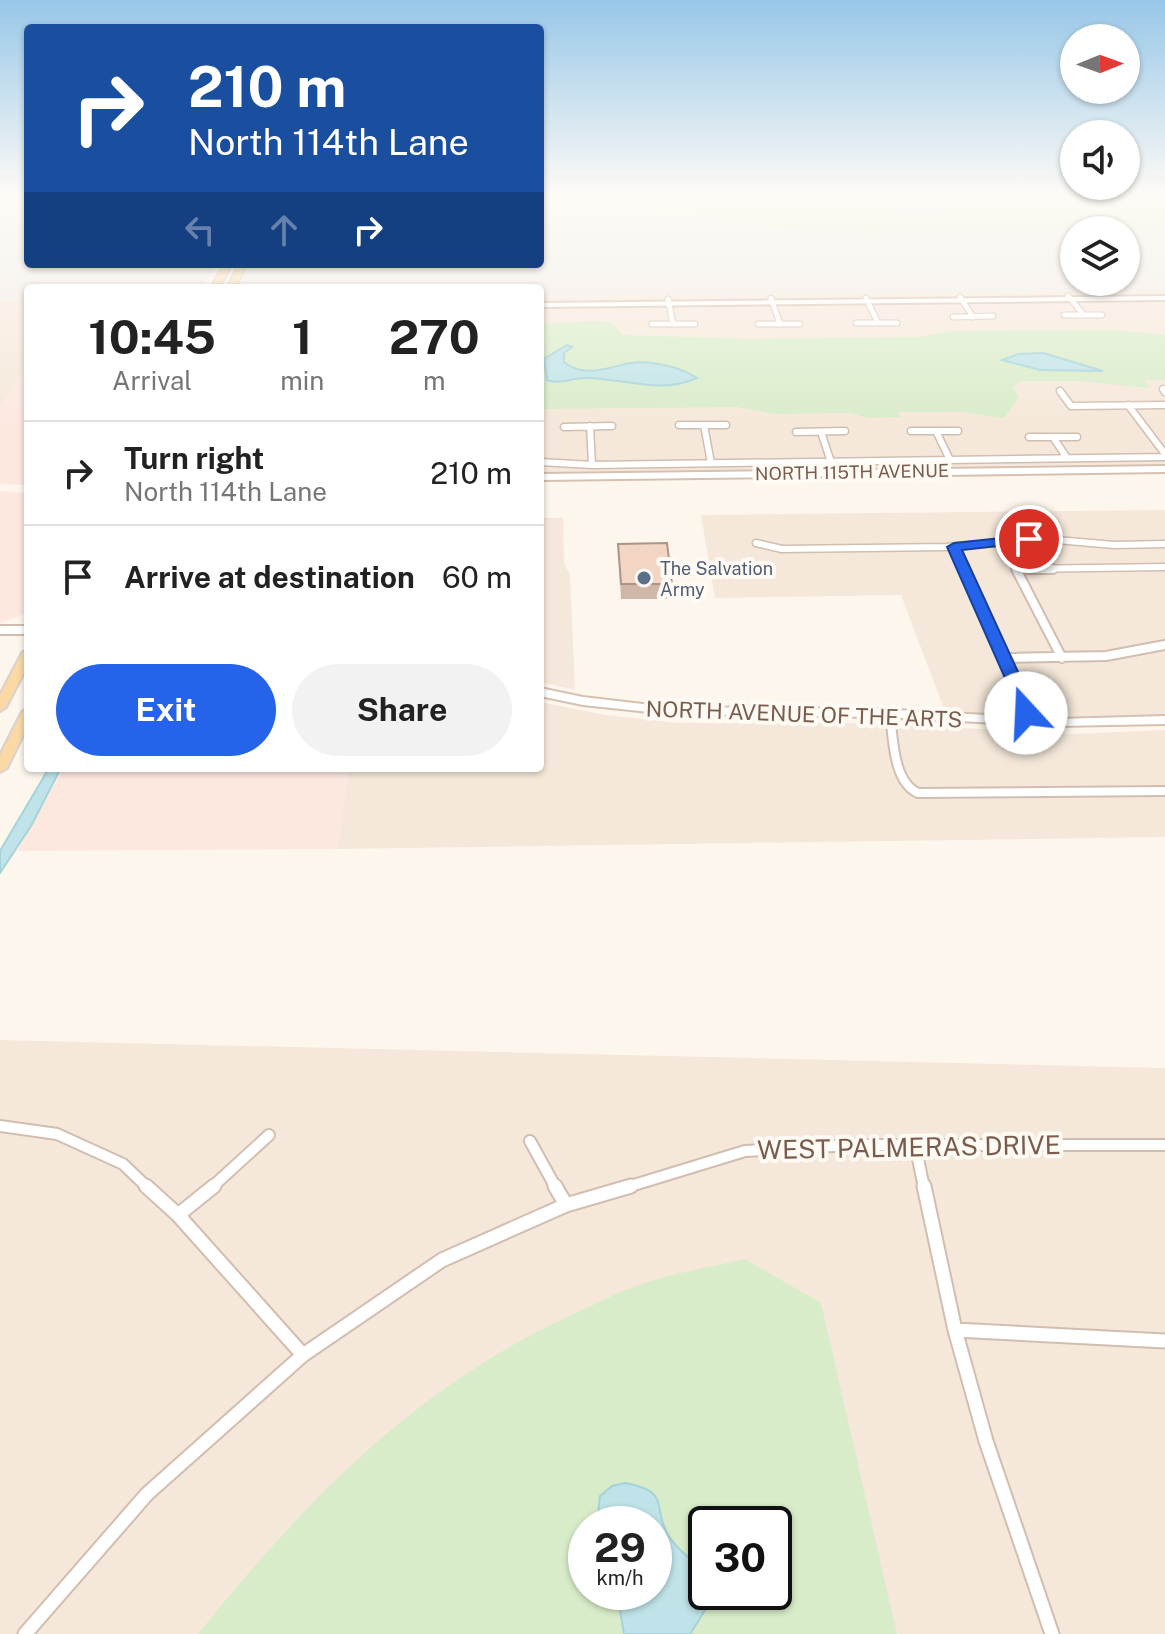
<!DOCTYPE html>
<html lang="en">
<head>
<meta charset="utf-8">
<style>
  body { margin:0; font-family:"Public Sans",sans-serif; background:#f2f2f2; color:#222; height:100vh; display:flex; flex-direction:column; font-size:30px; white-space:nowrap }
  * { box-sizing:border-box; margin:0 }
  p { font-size:26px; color:#767676 }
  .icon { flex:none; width:44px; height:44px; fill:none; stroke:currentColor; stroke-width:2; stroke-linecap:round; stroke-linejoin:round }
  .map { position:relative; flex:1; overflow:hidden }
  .side { position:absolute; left:24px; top:284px; width:520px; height:488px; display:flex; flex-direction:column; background:#fff; border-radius:8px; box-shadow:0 2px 6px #0004 }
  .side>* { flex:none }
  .guide { position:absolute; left:24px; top:24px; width:520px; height:244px; border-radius:8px; box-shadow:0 2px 6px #0004; background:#1a4fa0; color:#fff; overflow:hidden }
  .needle { width:52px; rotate:89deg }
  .fabs { position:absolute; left:1060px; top:24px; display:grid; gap:16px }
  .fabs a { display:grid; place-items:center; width:80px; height:80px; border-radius:50%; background:#fff; box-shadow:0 2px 6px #0004; font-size:40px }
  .speed { position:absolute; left:568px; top:1506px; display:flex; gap:16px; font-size:40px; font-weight:700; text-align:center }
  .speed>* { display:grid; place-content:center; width:104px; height:104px; border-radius:50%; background:#fff; box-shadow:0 2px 6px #0004; line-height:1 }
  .speed small { font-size:20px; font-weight:400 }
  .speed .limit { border:4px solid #111; border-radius:12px; background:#fff; color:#111 }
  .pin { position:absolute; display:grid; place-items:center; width:68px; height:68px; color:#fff; margin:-34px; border:4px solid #fff; border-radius:50%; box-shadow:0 2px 8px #0007 }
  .me { position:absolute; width:88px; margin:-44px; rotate:340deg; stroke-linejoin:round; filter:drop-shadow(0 0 6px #0008) }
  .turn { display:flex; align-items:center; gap:28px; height:168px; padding:0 32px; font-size:36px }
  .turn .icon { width:104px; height:104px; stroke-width:2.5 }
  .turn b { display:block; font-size:56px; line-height:68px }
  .lanes { display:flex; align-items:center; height:76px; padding:0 32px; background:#0003; justify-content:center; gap:40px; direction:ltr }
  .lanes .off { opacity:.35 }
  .eta { display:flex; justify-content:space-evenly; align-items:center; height:136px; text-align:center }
  .eta b { font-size:48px; font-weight:700; line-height:56px }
  .action { display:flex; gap:16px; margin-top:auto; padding:16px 32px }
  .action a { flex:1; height:92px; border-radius:48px; background:#2563eb; color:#fff; font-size:32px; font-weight:700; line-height:92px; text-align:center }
  .action a+a { background:#f2f2f2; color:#222 }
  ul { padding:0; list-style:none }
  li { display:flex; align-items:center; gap:24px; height:104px; padding:0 32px; border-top:2px solid #e0e0e0 }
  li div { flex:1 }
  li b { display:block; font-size:30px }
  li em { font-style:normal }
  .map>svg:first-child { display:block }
  .residential { fill:#f5e8da; fill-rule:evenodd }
  .commercial { fill:#fde8e0 }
  .industrial { fill:#efe9e4 }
  .green { fill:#d8ecc9; fill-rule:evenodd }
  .sand { fill:#fcefc7 }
  .water { fill:#bfe3e8; stroke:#a5d3da; stroke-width:2 }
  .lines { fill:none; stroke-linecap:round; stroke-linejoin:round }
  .river { fill:#bfe3e8; fill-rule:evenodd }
  .street-far4-casing { stroke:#d1beb0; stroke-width:7 }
  .street-far3-casing { stroke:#d1beb0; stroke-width:9 }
  .street-far2-casing { stroke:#d1beb0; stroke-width:12 }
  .street-far1-casing { stroke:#d1beb0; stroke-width:14 }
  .street-casing { stroke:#d1beb0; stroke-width:17 }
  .secondary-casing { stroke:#d6c0b0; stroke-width:4 }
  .primary-casing { stroke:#dad1cd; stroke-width:4 }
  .street-far4 { stroke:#fff; stroke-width:5 }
  .street-far3 { stroke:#fff; stroke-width:6 }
  .street-far2 { stroke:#fff; stroke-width:8 }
  .street-far1 { stroke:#fff; stroke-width:10 }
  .street { stroke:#fff; stroke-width:13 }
  .secondary { fill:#fff; fill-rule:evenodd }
  .primary { fill:#fbd9a5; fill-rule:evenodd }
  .wall { fill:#d1b7a8 }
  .building { fill:#f3d5c3; stroke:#aa9588; stroke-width:2 }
  .route { fill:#2563eb; stroke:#184099; stroke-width:2 }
  .service-dot { fill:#5c6f8a; stroke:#fffaf3; stroke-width:3 }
  .labels { text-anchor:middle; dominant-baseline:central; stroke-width:8; stroke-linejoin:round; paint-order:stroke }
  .far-street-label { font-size:18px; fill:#7a5c4d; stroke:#fffaf3 }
  .far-service-label { font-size:18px; fill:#4e5e75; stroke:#fffaf3; text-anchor:start }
  .street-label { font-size:22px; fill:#7a5c4d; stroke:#fffaf3 }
  .near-street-label { font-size:26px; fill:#7a5c4d; stroke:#fffaf3 }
</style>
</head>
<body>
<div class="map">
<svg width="1165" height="1634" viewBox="0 0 1165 1634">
  <rect width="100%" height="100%" fill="#fdf6ec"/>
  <!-- residential -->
  <path class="residential" d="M1165 291V466L540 472V297Z
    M0 301H28V367L0 407Z
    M1165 510V720L1128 723 947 717 901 595 715 598 701 515Z
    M540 518H563L564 564 570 575 575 690 540 682Z
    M540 702 606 715 679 723H871L1071 734 1165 730V837L337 849 349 768H540Z
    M0 1040 1165 1068V1634H0ZM586 1524H654V1592H586ZM706 1524H774V1592H706Z"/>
  <!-- commercial -->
  <path class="commercial" d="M28 367V485L0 484V407Z
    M0 491 28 493V613L0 623Z
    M64 768H349L337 849 17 851Z"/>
  <!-- industrial -->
  <path class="industrial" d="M0 198H28V264H219L201 288H28V301H0Z
    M540 198 860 234 1074 231V282H1126V231L1165 230V291L540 297V288H241L248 264H540Z"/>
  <!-- green -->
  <path class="green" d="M556 198H818L916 212 963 209 1026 198H1165V230L860 234 803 230Z
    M848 198H987C942 211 893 208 848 198Z
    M597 321 612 323 623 335 749 339 919 337 950 331 1114 330 1165 335V380H1144L1150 388 1081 381H1020L1013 388 1019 397 1004 418 961 412H898L900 417 870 418 849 413 776 414 737 407 540 409V324Z
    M745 1259 821 1303 897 1634H198C310 1495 419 1383 584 1309 602 1301 620 1291 639 1285 673 1273 710 1267 745 1259ZM586 1524H654V1592H586ZM706 1524H774V1592H706Z"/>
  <!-- sand -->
  <path class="sand" d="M819 198C848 198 877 205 906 206 947 208 985 198 1026 198 945 213 899 214 819 198Z"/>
  <!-- water -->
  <path class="water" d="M567 345 572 347 564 353V362C585 379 608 367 631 363 651 360 680 367 697 378 659 395 624 378 585 378 571 378 560 385 547 380L544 359Z
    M1043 353 1103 371 1040 370 1002 360 1019 354Z
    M49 768H61L31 826 0 873V851Z
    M625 1483C672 1492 651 1505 668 1535 677 1550 692 1560 704 1571L706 1592H709L707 1607 690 1634H624L617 1592H654V1524H597L600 1496 612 1486Z"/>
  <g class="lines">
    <!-- river -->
    <path class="river" d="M826 198 922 205 1017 198C988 216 855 216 826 198Z"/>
    <!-- street-far4 casing -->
    <g class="street-far4-casing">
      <path id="street-far4" d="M1068 296 1084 315
        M960 297 973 317
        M771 298 780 324
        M866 298 878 323
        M668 299 673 324
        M1064 315H1102
        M953 317 993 316
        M856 323H897
        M652 324H695
        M758 324H800"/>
    </g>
    <!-- street-far3 casing -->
    <g class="street-far3-casing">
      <path id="street-far3" d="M1163 389 1165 392
        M1060 391 1071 406 1165 405
        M1128 405 1165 454
        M679 425H726
        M704 425 711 463
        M590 426 592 465
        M564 427 612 426
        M911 431H958
        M936 431 950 460
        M796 432 845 431
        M821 432 831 462
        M1029 437H1077
        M1053 437 1067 458
        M540 462 592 465 1165 457
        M1002 541 1017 571
        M756 543 782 549 946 547 1045 539 1114 545 1165 544
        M954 547 965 571
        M1017 569 1165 567"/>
    </g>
    <!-- street-far2 casing -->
    <g class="street-far2-casing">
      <path id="street-far2" d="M964 569 1020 693 1027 723
        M1016 569 1062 658
        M1017 569H1053
        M0 630H28
        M1005 658 1106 656 1165 645
        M890 714C893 737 893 782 918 793L1165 791"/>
    </g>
    <!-- street-far1 casing -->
    <g class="street-far1-casing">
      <path id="street-far1" d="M0 1126 57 1134 123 1164 148 1188
        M530 1141 556 1188
        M915 1144 924 1188
        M211 1188 269 1135
        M624 1188 745 1151 850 1145H1165"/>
    </g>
    <!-- street casing -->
    <g class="street-casing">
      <path id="street" d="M146 1186 178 1215 303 1355
        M555 1186 566 1205
        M924 1186 955 1330 986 1441 1052 1634
        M178 1215 214 1186
        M955 1330 1165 1341
        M25 1634 147 1494 303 1355 442 1260 566 1205 631 1186"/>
    </g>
    <!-- secondary casing -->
    <g class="secondary-casing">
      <path id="secondary" d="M1165 296V300L540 307V303Z
        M1165 466V472L540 480V474Z
        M540 688 583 697 668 707 879 709 1058 719 1165 716V724L1058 726 879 717 668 714 583 705 540 696Z"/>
    </g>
    <!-- primary casing -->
    <g class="primary-casing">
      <path id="primary" d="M224 264H232L219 288H211Z
        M239 264H247L235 288H227Z
        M28 649V665L6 707 0 711V695L22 653Z
        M28 708V725L7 768 0 772V755L22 712Z"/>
    </g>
    <!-- street-far4 -->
    <use href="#street-far4" class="street-far4"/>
    <!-- street-far3 -->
    <use href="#street-far3" class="street-far3"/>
    <!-- street-far2 -->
    <use href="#street-far2" class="street-far2"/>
    <!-- street-far1 -->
    <use href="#street-far1" class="street-far1"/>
    <!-- street -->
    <use href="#street" class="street"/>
    <!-- secondary -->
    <use href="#secondary" class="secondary"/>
    <!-- primary -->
    <use href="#primary" class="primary"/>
  </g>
  <!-- wall -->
  <path class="wall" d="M618 544 672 584V599H621Z"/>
  <!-- building -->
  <path class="building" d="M667 543 672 584H621L618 544Z"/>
  <!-- sky -->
  <linearGradient id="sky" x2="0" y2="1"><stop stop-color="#97c7e8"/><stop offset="0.46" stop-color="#fefbf6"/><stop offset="1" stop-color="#fefbf6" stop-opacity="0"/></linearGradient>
  <rect width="1165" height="426" fill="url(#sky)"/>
  <!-- route -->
  <path class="route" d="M1029 535 1036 539 1034 542 962 550 1025 687 1034 713 1026 718 1017 713 1009 687 947 547 954 543Z"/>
  <!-- markers -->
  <circle class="service-dot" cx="644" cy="578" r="8"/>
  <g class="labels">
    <!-- far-street labels -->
    <g class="far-street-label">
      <text transform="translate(852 472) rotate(-1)">NORTH 115TH AVENUE</text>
    </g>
    <!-- far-service labels -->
    <g class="far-service-label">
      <text x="660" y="568">The Salvation<tspan x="660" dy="21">Army</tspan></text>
    </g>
    <!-- street labels -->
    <g class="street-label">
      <text transform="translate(804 714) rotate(2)">NORTH AVENUE OF THE ARTS</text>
    </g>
    <!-- near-street labels -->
    <g class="near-street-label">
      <text transform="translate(909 1147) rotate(-1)">WEST PALMERAS DRIVE</text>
    </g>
  </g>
</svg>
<div class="fabs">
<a><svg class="needle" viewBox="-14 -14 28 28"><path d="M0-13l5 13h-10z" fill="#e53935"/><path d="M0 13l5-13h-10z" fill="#767676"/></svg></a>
<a><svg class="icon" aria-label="sound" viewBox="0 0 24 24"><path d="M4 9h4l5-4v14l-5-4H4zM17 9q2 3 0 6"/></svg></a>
<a><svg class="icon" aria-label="layers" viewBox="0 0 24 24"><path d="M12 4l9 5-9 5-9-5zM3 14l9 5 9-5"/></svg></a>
</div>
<div class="speed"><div>29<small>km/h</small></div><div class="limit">30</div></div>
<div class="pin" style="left:1029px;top:539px;background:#d93025"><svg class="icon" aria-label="arrive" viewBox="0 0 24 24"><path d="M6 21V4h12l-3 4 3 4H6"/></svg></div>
<svg class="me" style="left:1026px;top:713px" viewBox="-20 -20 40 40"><circle r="19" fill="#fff"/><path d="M0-13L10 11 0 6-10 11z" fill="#2563eb"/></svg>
<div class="guide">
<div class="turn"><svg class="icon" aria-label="right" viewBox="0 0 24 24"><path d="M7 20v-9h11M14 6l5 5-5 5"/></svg><div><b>210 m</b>North 114th Lane</div></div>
<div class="lanes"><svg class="icon off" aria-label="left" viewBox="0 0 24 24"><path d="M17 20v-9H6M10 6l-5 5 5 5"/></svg><svg class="icon off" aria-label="ahead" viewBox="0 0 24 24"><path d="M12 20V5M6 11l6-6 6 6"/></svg><svg class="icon" aria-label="right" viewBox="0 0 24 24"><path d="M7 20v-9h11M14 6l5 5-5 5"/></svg></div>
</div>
<section class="side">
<div class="eta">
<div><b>10:45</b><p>Arrival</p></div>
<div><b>1</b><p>min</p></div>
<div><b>270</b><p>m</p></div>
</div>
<ul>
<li><svg class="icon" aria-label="right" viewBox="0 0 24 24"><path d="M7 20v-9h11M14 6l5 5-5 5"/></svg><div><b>Turn right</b><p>North 114th Lane</p></div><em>210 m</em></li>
<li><svg class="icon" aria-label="arrive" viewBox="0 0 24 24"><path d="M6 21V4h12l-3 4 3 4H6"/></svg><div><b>Arrive at destination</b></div><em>60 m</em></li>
</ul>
<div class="action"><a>Exit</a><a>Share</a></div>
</section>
</div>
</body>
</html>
